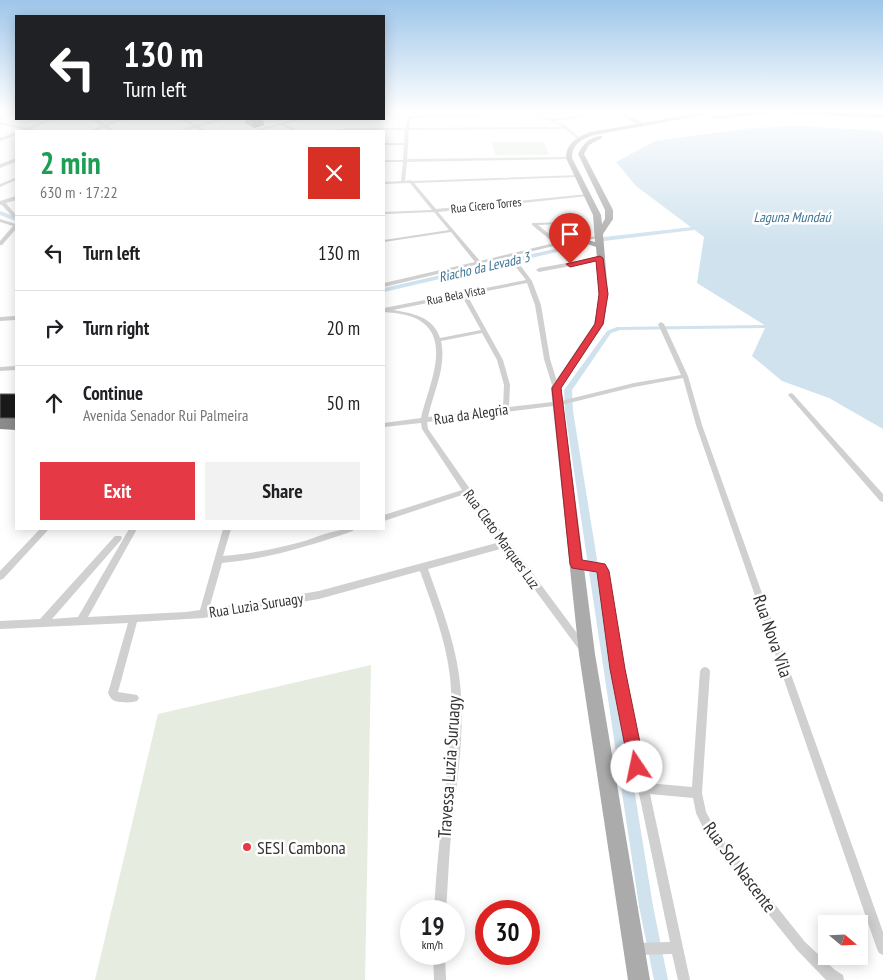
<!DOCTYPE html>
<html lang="en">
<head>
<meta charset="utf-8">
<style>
  body { margin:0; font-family:"PT Sans Narrow",sans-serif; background:#f2f2f2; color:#202124; height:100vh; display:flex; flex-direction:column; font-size:19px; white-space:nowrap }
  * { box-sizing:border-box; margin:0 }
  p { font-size:16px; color:#757577 }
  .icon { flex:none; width:28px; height:28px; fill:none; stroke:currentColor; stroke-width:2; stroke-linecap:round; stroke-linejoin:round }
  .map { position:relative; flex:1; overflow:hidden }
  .sheet { position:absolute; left:15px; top:130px; width:370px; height:400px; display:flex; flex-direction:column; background:#fff; border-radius:0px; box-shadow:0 2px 12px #0003 }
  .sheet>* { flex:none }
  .guide { position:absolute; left:15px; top:15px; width:370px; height:105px; border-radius:0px; box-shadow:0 2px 12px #0003; background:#202124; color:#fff; overflow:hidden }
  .needle { width:32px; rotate:109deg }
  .controls { position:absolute; left:818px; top:915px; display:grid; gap:10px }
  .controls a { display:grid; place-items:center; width:50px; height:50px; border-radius:0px; background:#fff; box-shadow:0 2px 12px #0003; font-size:25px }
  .speed { position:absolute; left:400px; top:900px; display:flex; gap:10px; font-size:25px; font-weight:700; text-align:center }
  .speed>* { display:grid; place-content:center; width:65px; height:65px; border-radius:50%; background:#fff; box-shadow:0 2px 12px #0003; line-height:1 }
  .speed small { font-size:12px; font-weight:400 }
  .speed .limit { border:8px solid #d22; background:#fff; color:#111 }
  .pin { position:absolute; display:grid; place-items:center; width:42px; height:42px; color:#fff; margin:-51px -21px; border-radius:50% 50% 50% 0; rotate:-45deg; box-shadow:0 0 5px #0007 }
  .pin .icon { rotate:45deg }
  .me { position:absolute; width:55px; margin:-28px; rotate:349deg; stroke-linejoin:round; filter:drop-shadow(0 0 4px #0008) }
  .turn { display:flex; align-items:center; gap:18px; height:105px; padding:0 25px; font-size:22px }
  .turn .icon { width:65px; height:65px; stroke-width:2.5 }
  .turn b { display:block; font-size:35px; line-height:42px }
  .round { display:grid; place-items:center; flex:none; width:52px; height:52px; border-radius:0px; background:#f2f2f2 }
  .summary { display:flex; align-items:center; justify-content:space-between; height:85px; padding:0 25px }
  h1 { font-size:30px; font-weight:800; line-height:38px; color:#1e9e55 }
  .cta { display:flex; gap:10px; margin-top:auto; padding:10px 25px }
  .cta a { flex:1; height:58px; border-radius:0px; background:#e63946; color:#fff; font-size:20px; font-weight:800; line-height:58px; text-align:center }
  .cta a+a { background:#f2f2f2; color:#202124 }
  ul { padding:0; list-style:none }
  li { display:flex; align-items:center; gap:15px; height:75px; padding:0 25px; border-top:1px solid #e0e0e0 }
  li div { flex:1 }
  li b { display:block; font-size:19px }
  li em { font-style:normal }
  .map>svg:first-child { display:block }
  .green { fill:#e6ecdf }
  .water { fill:#cfe2ee }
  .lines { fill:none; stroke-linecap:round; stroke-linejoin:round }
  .canal { fill:#cfe2ee; fill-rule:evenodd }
  .minor { fill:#d0d0d0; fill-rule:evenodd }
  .tertiary { fill:#d0d0d0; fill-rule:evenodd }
  .secondary { fill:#bdbdbd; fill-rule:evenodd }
  .primary { fill:#ababab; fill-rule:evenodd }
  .wall { fill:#8c8c8c }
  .shaded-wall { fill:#5f5f5f }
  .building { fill:#1a1a1a; stroke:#5f5f5f }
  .route { fill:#e63946; stroke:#96252e }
  .poi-dot { fill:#e63946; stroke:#fff; stroke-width:2 }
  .labels { text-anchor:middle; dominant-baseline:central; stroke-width:5; stroke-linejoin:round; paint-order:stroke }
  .far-street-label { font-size:12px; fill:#333; stroke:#fff }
  .far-water-label { font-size:14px; font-style:italic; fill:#3f7597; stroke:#fff }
  .street-label { font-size:15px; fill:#333; stroke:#fff }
  .near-street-label { font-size:18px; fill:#333; stroke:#fff }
  .near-poi-label { font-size:18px; fill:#333; stroke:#fff; text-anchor:start }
</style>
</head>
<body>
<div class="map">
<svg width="883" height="980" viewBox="0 0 883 980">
  <rect width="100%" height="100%" fill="#fff"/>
  <!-- green -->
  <path class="green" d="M492 142H544L549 155H495Z
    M371 665 365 980H95L158 714Z"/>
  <!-- water -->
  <path class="water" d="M799 126 883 131V429L829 398 782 381 752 356 766 326 697 283 704 237 636 186 616 162 655 141 751 128Z"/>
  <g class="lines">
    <!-- canal -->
    <path class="canal" d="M0 211 16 217V221L0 215Z
      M692 227 694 228V230L604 241 601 239 604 237Z
      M585 242 587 243V245L384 292V288Z
      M767 325 769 326V328L620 330 611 333 572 390 573 411 653 906 668 980H654L639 906 565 411 564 390 607 331 617 327Z"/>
    <!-- minor -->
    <path class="minor" d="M16 111V113L0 119V117Z
      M384 111H397L384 113Z
      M545 111H551L537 114 551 119 614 111H622L555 121C565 124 572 131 580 138L579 140 565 129 409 130 407 159 569 157 571 158 569 159 407 162 405 181 410 180 412 181 579 175 580 176 578 177 414 183 436 209 588 194 590 195 588 196 438 212 480 261 554 243 532 225V223H534L564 222 566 227 563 236 567 240 598 236H600V238L566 243 384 287V283L475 262 451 232 384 242V240L449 230 434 212 384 214V212L432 210 410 183 384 184V182L401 181 403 162H384V160H403L404 145H384V143H404L405 130 332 131 333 130 349 128H406L408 117 410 116 534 113ZM534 115 560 125 562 127 409 128 411 118ZM560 224 562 227 559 236 563 241 559 242 538 225Z
      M180 119H184L196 125 220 119H225L199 127 206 131H202L195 128 182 131H177L193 126Z
      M0 122 37 130 39 131H33L0 124Z
      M281 123 297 130 298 131H294L280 125Z
      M15 178H16V180L0 187V184Z
      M0 201H4L16 215V218H14L0 203Z
      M0 219 16 224V229L2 245H0V241L13 226 0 222Z
      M600 257 602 258V260L539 272 536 270 539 268Z
      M513 261H517L532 281 541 305 550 359 559 388 556 390 553 388 544 359 535 305 527 283 467 295 503 360 510 385 509 407 561 401 634 383 681 375 658 324 661 322 664 324 688 376 702 425 883 932V955L879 953 877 949 696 425 683 378 634 387 561 405 427 422 428 429 470 489 588 648 586 651 583 652 580 651 504 548 428 569C440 603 454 638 459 675 466 724 458 775 452 824 449 853 448 882 446 911H434C436 872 440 833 445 794 449 755 454 715 450 677 446 640 432 605 420 571L319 599 203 618 137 622 118 692 137 695 139 698 137 701C133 703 117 703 113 700 111 699 109 695 108 693L128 623 0 629V621L40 619 115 536H121L122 538 121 540 52 619 78 617 129 529H137L88 617 186 612 200 610 223 529H231L223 556C250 554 275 549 301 542 318 537 336 528 354 529L353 531C310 546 267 559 222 563L209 609 319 591 500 542 465 494 384 521V515L462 490 422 429 421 423 384 427V423L421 418C427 389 454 338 417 319 407 314 395 313 384 312V308L526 280 512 262ZM462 296 481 330 440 338C434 317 412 313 393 310ZM482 333 497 360 504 385 503 408 428 417C433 393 447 367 441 341Z
      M16 316V320L0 321V317Z
      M16 366V370L0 371V367Z
      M791 393 793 394 883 494V502L880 501 789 396 788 395 789 394Z
      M40 529H49L3 579 0 580V571Z
      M576 561C587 562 600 561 607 571L623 669 648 783 692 787 700 671 702 668 705 667 708 668 710 671 702 793 706 812 717 832 805 942 835 970 843 975 844 980H826L797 950 709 840 696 813 693 798 650 794 690 980H678L672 954 637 955 633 953 631 949 633 945 637 943 670 942 613 669 599 573 596 570 573 566 572 564 573 562Z
      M433 954H445L446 980H434Z"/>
    <!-- tertiary -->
    <path class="tertiary" d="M48 119H54L25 131H19Z
      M91 119H96L105 124 118 119H124L108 126 115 131H110L104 128 95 131H89L101 126Z
      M296 119H303L257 131H250Z
      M16 132V135L0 141V138Z
      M16 158V162L0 168V164Z
      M16 196V200L0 205V201Z"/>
    <!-- secondary -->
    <path class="secondary" d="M613 111H619L645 124 640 125Z"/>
    <!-- primary -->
    <path class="primary" d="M713 111H725L594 135C582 139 572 144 572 158L601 215 602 224 605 219V210L578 154C583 144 590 136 602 136V138L589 145 584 154 613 210V219L603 234 608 294 604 324 561 388 595 654 650 980H628L579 654 551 388 594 324 600 294 596 247 576 240 580 238 595 242 593 215 566 158C566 143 578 137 590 132Z
      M752 111H821L883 114V118L776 113 713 119 710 117Z"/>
  </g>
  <!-- wall -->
  <path class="wall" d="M245 119H262L264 125 254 128 245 123Z
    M0 394H16V430L0 429Z"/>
  <!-- shaded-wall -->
  <path class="shaded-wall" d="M263 119 264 125 254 128 253 121Z"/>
  <!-- building -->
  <path class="building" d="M248 119H263L253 121Z
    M0 394H16V418H0Z"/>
  <!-- sky -->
  <linearGradient id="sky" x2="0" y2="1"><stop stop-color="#9ec6ea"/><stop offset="0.45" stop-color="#fff"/><stop offset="1" stop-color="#fff" stop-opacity="0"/></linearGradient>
  <rect width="883" height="248" fill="url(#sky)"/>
  <!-- route -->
  <path class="route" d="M600 256 603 258 608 294 603 324 561 388 582 560 605 564 609 571 625 669 645 767 643 772 637 775 632 772 629 767 610 669 597 572 572 568 570 564 552 388 595 324 599 294 596 261 570 267 566 264Z"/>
  <!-- markers -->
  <circle class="poi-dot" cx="247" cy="847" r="5"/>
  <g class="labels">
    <!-- far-street labels -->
    <g class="far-street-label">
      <text transform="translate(486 205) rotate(-6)">Rua Cícero Torres</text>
      <text transform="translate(456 295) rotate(-11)">Rua Bela Vista</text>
    </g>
    <!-- far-water labels -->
    <g class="far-water-label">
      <text x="792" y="217">Laguna Mundaú</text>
      <text transform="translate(484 267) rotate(-13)">Riacho da Levada 3</text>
    </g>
    <!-- street labels -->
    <g class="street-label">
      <text transform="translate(471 414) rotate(-8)">Rua da Alegria</text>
      <text transform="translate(502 539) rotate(54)">Rua Cleto Marques Luz</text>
      <text transform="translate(256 605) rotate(-9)">Rua Luzia Suruagy</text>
    </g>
    <!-- near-street labels -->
    <g class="near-street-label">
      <text transform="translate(773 636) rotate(71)">Rua Nova Vila</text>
      <text transform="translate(449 767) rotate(-86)">Travessa Luzia Suruagy</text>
      <text transform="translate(740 867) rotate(53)">Rua Sol Nascente</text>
    </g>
    <!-- near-poi labels -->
    <g class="near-poi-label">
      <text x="257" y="847">SESI Cambona</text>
    </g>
  </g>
</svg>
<div class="controls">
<a><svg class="needle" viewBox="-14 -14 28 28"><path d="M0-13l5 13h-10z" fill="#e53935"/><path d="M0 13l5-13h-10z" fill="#757577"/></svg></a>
</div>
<div class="speed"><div>19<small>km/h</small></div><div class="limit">30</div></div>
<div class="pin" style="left:570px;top:264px;background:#d93025"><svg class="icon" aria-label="arrive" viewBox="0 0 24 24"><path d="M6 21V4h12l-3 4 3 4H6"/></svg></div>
<svg class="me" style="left:637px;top:767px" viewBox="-20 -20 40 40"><circle r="19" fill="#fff"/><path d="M0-13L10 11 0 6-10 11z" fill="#e63946"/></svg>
<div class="guide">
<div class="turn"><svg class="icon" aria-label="left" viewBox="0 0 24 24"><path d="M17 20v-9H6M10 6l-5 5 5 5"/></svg><div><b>130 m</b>Turn left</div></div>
</div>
<section class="sheet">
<div class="summary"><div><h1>2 min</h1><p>630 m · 17:22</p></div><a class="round" style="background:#d93025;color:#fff"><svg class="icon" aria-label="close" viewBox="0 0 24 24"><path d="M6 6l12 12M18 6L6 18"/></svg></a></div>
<ul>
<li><svg class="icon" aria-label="left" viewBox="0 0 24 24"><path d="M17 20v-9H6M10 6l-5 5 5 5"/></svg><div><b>Turn left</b></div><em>130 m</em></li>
<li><svg class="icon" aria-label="right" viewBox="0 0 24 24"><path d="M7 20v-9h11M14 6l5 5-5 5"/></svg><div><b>Turn right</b></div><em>20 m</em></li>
<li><svg class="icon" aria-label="ahead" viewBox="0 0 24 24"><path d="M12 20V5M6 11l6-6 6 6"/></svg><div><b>Continue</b><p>Avenida Senador Rui Palmeira</p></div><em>50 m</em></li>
</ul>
<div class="cta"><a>Exit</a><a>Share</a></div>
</section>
</div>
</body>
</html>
